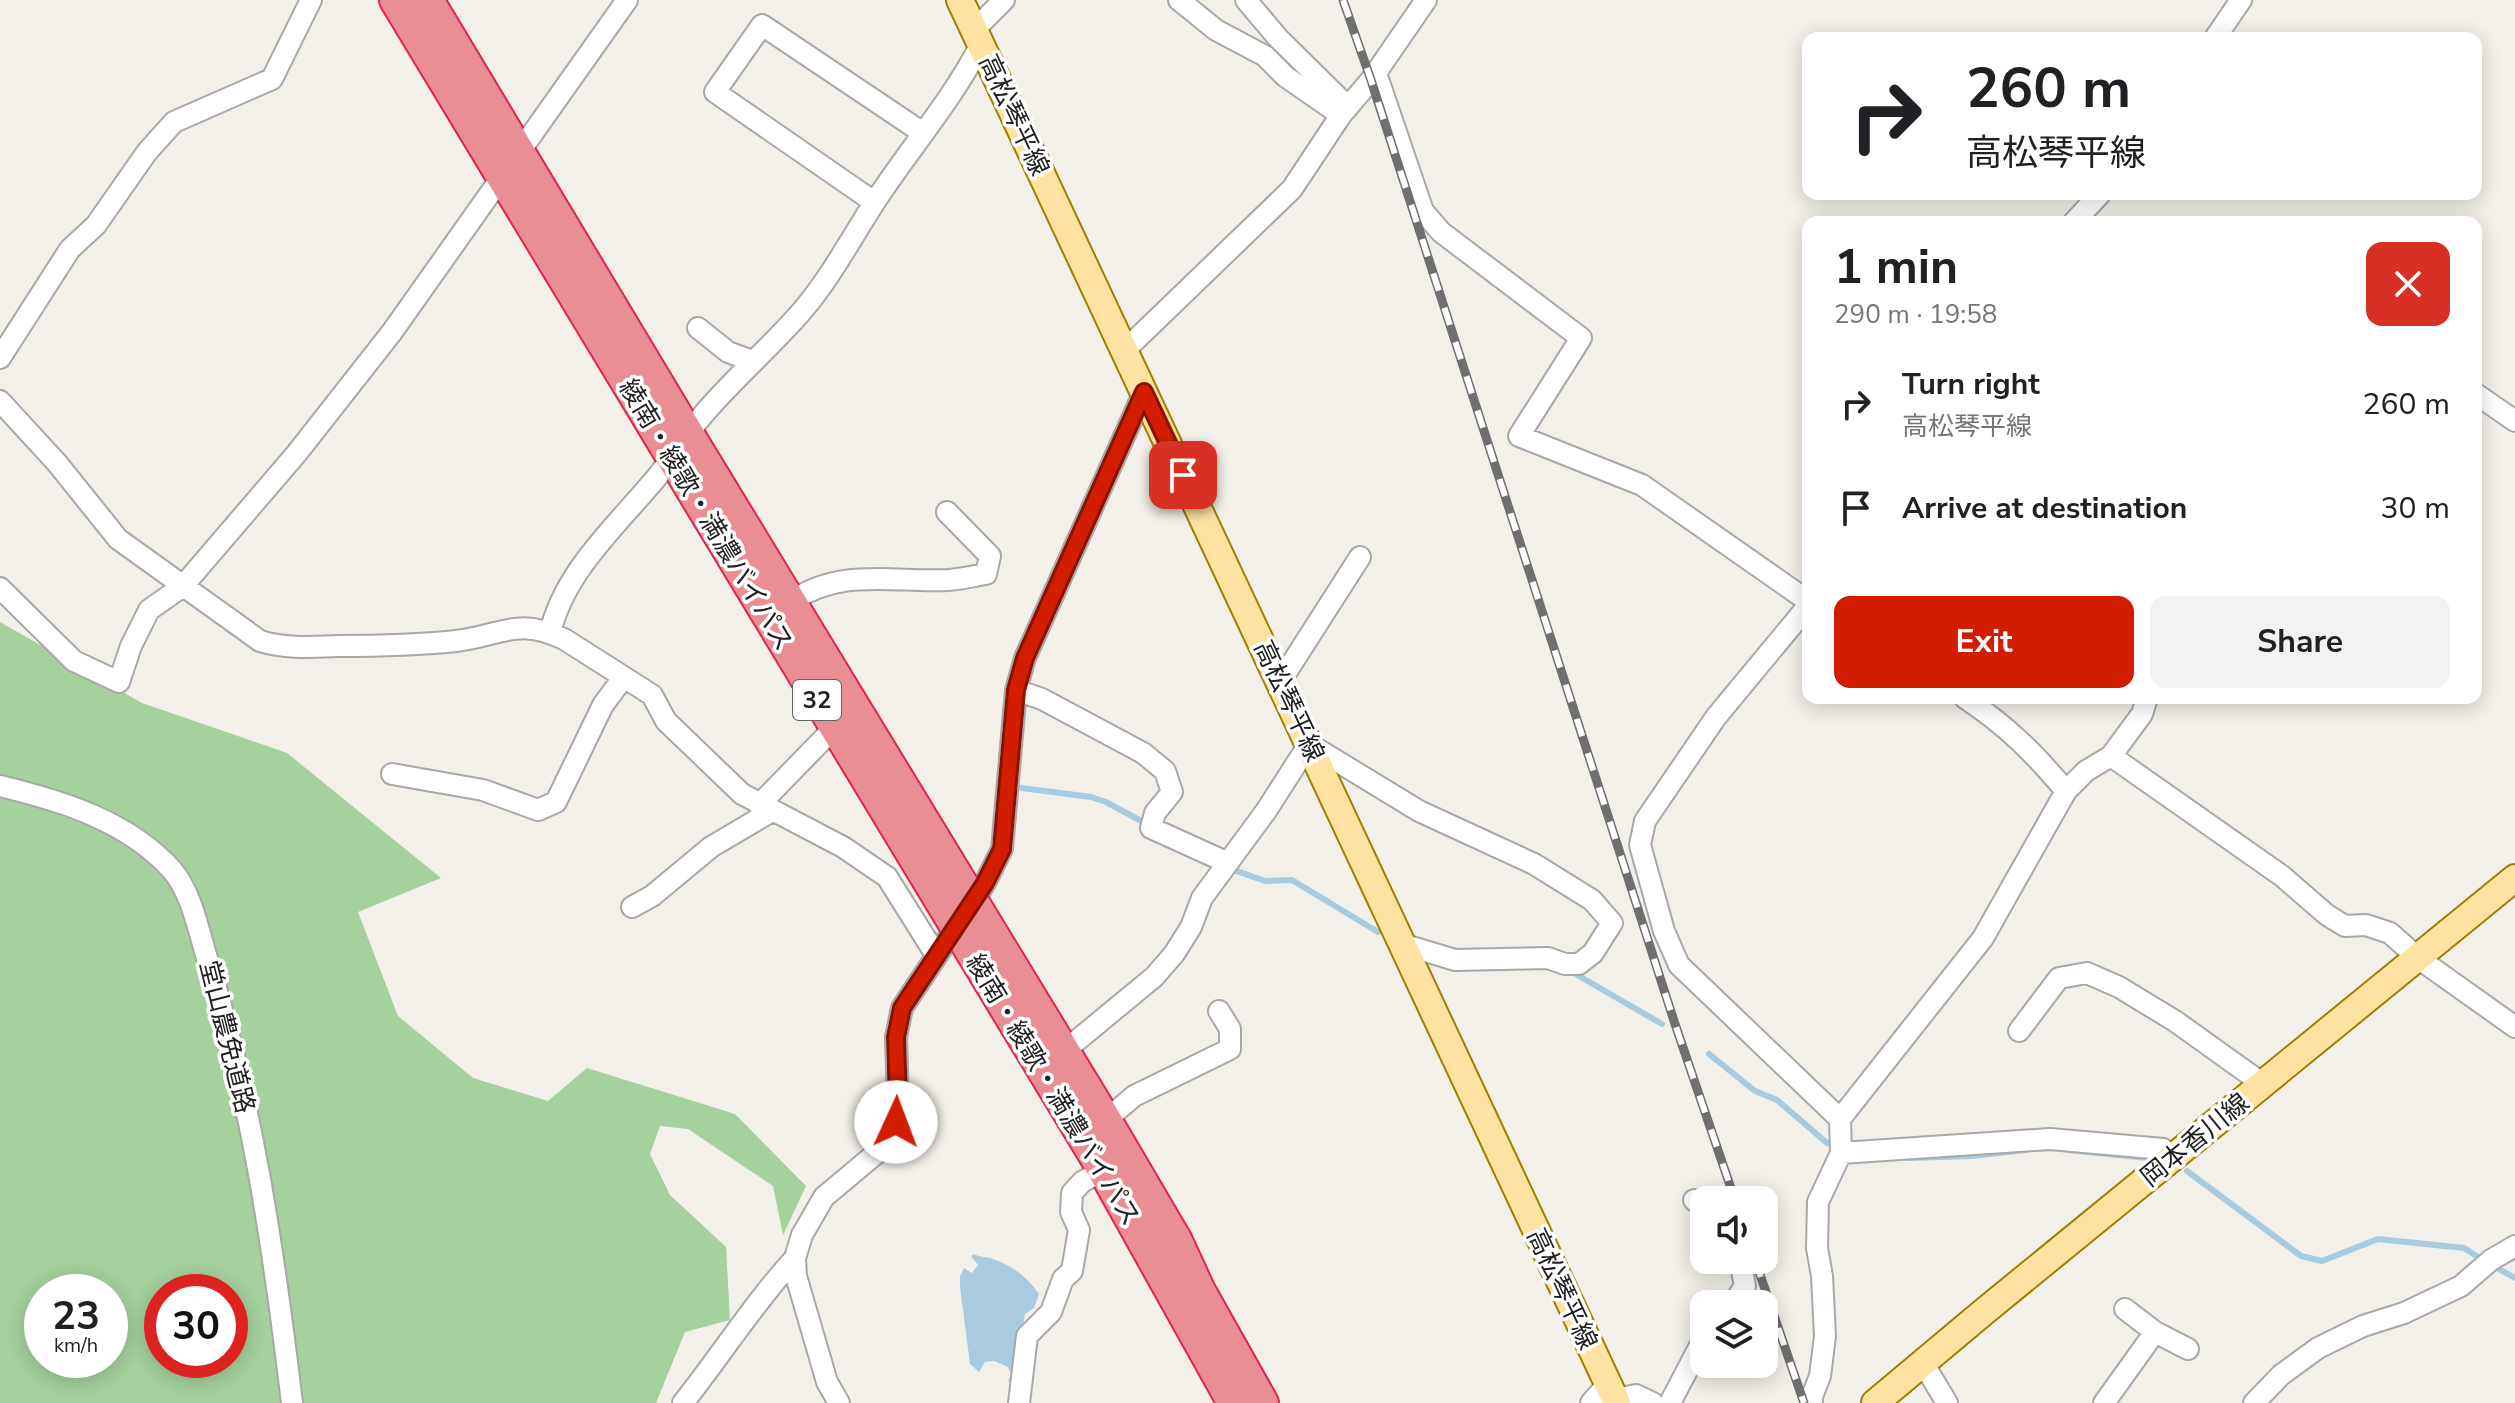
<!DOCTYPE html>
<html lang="en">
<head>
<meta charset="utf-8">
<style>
  body { margin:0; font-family:"Nunito Sans","Noto Sans JP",sans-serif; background:#f2f2f2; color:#202124; height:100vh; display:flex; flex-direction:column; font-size:30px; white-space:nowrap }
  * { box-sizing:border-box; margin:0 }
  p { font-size:26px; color:#757577 }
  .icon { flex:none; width:44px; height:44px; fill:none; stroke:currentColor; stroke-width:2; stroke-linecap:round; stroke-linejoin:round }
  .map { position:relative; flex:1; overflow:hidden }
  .panel { position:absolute; left:1802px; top:216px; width:680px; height:488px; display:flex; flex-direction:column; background:#fff; border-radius:16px; box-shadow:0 4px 20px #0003 }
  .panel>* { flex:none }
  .banner { position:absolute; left:1802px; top:32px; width:680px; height:168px; border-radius:16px; box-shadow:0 4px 20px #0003; background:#fff; color:#202124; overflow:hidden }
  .controls { position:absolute; left:1690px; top:1186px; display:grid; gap:16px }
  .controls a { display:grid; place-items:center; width:88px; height:88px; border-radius:16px; background:#fff; box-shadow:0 4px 20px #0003; font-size:40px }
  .speed { position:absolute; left:24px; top:1274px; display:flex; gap:16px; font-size:40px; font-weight:700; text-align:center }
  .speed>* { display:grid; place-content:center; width:104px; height:104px; border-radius:50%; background:#fff; box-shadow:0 4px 20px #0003; line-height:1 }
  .speed small { font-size:20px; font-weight:400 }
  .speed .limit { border:12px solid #d22; background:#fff; color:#111 }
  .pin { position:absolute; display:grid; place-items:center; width:68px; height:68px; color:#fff; margin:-34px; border-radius:16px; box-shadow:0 4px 12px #0006 }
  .me { position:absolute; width:88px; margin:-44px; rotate:2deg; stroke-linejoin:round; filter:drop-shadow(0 0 6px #0008) }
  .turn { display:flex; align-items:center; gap:28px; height:168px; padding:0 32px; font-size:36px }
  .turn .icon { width:104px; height:104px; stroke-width:2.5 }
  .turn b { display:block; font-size:56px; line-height:68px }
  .round { display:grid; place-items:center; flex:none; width:84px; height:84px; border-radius:16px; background:#f2f2f2 }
  .head { display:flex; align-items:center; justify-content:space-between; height:136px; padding:0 32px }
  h1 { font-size:48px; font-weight:700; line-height:60px }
  .button { display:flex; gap:16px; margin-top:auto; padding:16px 32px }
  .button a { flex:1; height:92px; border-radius:16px; background:#d21d00; color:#fff; font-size:32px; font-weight:700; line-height:92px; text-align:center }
  .button a+a { background:#f2f2f2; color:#202124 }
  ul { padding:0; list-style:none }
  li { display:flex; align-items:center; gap:24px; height:104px; padding:0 32px }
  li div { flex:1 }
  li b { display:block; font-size:30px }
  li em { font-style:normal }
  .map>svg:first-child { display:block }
  .forest { fill:#a4d19c; fill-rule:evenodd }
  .water { fill:#a8cbdf }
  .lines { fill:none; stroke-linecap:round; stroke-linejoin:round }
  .stream { stroke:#a8cbdf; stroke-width:6 }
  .minor-casing { stroke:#a8a8a8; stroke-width:24 }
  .major-casing { stroke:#9e7f00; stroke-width:30 }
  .highway-casing { stroke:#df254c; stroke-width:34 }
  .minor { stroke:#fff; stroke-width:20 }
  .major { stroke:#fde2a1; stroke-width:26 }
  .highway { stroke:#e98f94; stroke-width:30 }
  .rail-casing { stroke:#6f6f6f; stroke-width:9 }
  .rail { stroke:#fff; stroke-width:6; stroke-dasharray:18; stroke-linecap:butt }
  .route-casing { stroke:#881300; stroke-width:20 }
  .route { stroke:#d21d00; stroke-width:14 }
  .labels { text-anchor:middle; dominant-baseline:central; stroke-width:7; stroke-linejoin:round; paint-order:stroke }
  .shield { fill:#fff; stroke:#646464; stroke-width:2 }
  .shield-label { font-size:24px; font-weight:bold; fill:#212121 }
  .street-label { font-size:26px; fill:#212121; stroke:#fff }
</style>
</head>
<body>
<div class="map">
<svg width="2515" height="1403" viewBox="0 0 2515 1403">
  <rect width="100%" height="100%" fill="#f2f0e8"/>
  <!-- forest -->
  <path class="forest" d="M0 622 142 703 287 753 441 878 358 912 398 1016 473 1078 548 1101 587 1068 735 1114 806 1186 783 1235 773 1186 688 1129 660 1126 650 1154 670 1195 726 1247 730 1320 685 1332 656 1403H0ZM42 1292H110V1360H42ZM162 1292H230V1360H162Z"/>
  <!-- water -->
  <path class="water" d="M974 1254C980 1258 986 1256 993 1259 1013 1266 1027 1277 1039 1294L1034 1308 1025 1314 1023 1325 1027 1329 1015 1378 1007 1382 1011 1375 1008 1367 994 1361 985 1362 979 1372 970 1364 960 1287V1276L964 1268 972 1273 978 1265 971 1256Z"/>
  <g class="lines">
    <!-- stream -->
    <path class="stream" d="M1014 787 1091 797 1106 802 1143 822
      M1231 869 1265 881 1292 880 1378 932
      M1572 972 1662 1024
      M1709 1054 1755 1091 1777 1100 1827 1143
      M2068 1150 2148 1158
      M1909 1158 1972 1156 2026 1150
      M2187 1171 2301 1256 2322 1261 2378 1239 2464 1248 2483 1260
      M2492 1265 2515 1278"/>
    <!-- minor casing -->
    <g class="minor-casing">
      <path id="minor" d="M1179 0 1216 30 1265 56 1286 77 1341 115
        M1246 0 1278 38 1348 107
        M974 30 1004 0
        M2215 38 2241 0
        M1376 73 1423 211 1441 232 1581 338 1519 436 1642 485 1808 601
        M874 202 715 92 762 25 923 133
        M2074 222 2100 194
        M698 328 728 352 752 361
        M1124 351 1292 189 1341 115 1371 80 1426 0
        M0 358 70 249 96 225 147 152 174 122 272 79 311 0
        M2476 394 2515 421
        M0 401 57 463 118 539 260 641C286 649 312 647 339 646 378 646 417 645 456 641 502 636 516 616 564 639L652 695 666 721 742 794 843 847 887 877 936 955
        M0 588 74 661 119 682 131 646 149 610 183 586 297 453 392 332 627 0
        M790 602C842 567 892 583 949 580 961 579 974 576 986 574L990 556 947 512
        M1808 606 1716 717 1645 821 1640 845 1664 931 1679 965 1840 1119 1841 1153 1818 1202 1817 1248 1822 1276 1825 1336 1820 1376 1811 1399 1812 1403
        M550 633C564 573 613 529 651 484 670 463 684 438 702 416 733 379 771 347 802 311 831 277 852 237 876 200 911 147 952 100 981 44
        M1280 682 1360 557
        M1016 690 1042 699 1143 753 1165 771 1172 792 1155 813 1151 828 1226 862
        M1965 698C2007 726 2034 753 2066 791
        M2111 756 2282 876 2327 915 2345 926 2366 925 2390 933 2418 958 2515 1027
        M392 774 483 790 538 810 556 802 603 705 623 678
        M0 786C62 801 128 821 172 870 191 892 198 928 206 955 252 1100 274 1252 292 1403
        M759 805 834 728
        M632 907 652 896 711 847 772 811
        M2019 1031 2059 978 2087 973 2119 987 2175 1021 2263 1084
        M1063 1052 1154 977 1174 954 1191 927 1202 898 1266 811 1309 744 1419 811 1534 864 1592 900 1612 923 1593 953 1579 964H1565L1548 958 1455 960 1402 944
        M1840 1119 1983 938 2066 791 2086 771 2111 756 2142 714 2147 698
        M1841 1153 2050 1139 2163 1149 2174 1157
        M1694 1200 1704 1207
        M1733 1304 1745 1286 1740 1260
        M2125 1309 2155 1332 2188 1349
        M1923 1363 1947 1403
        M1616 1399 1636 1395 1653 1403
        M683 1403C721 1355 754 1303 795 1258
        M839 1403 827 1382 796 1276 795 1258 802 1235 824 1197 879 1151 896 1122 898 1103 896 1037 902 1008 985 883 1002 849 1016 690 1025 658 1144 392
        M1019 1403 1027 1336 1051 1312 1063 1279 1072 1271 1079 1230 1071 1212 1072 1193 1082 1182 1103 1170 1106 1120 1134 1096 1230 1049V1029L1219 1011
        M1591 1403 1607 1385
        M1670 1403 1704 1338
        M2104 1403 2155 1332
        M2254 1403 2281 1375 2318 1348 2363 1326 2404 1313 2461 1286 2491 1260 2515 1246"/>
    </g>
    <!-- major casing -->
    <g class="major-casing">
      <path id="major" d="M960 0 1617 1403
        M1875 1403 1986 1310 2515 878"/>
    </g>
    <!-- highway casing -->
    <g class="highway-casing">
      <path id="highway" d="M395 0 1103 1170 1233 1403
        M428 0 689 435 1106 1120 1177 1241 1200 1291 1263 1403"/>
    </g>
    <!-- minor -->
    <use href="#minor" class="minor"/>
    <!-- major -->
    <use href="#major" class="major"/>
    <!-- highway -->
    <use href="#highway" class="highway"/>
    <!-- rail casing -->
    <g class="rail-casing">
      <path id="rail" d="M1343 0 1371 80 1675 1024 1735 1200
        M1755 1260 1804 1403"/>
    </g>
    <!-- rail -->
    <use href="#rail" class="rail"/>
  </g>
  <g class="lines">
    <!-- route casing -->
    <g class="route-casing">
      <path id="route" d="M896 1122 898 1103 896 1037 902 1008 985 883 1002 849 1016 690 1025 658 1144 392 1183 475"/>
    </g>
    <!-- route -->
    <use href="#route" class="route"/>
  </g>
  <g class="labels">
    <!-- shield labels -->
    <rect class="shield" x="793" y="680" width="48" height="40" rx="6"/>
    <g class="shield-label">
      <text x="817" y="700">32</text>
    </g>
    <!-- street labels -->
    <g class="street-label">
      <text transform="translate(1014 115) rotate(65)">高松琴平線</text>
      <text transform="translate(706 515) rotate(59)">綾南・綾歌・満濃バイパス</text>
      <text transform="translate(1289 701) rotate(65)">高松琴平線</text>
      <text transform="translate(227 1037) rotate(76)">堂山農免道路</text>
      <text transform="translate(1053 1090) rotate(59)">綾南・綾歌・満濃バイパス</text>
      <text transform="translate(2195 1140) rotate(-39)">岡本香川線</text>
      <text transform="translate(1562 1289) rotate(65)">高松琴平線</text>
    </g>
  </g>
</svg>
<div class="controls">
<a><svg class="icon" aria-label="sound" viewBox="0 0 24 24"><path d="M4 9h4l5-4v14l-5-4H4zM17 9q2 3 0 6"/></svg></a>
<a><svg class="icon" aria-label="layers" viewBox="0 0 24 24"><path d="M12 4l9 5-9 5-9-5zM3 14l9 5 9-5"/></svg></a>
</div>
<div class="speed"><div>23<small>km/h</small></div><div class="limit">30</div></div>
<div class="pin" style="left:1183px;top:475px;background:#d93025"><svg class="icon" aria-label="arrive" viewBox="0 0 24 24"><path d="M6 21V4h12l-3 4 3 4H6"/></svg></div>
<svg class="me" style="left:896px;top:1122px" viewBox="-20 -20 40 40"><circle r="19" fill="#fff"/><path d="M0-13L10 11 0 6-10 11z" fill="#d21d00"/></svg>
<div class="banner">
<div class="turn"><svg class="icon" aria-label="right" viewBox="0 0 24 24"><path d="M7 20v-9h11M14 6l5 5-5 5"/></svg><div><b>260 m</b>高松琴平線</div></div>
</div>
<section class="panel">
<div class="head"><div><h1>1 min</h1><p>290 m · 19:58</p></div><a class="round" style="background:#d93025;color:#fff"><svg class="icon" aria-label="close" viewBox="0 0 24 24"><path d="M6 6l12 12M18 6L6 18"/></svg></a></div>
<ul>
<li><svg class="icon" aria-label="right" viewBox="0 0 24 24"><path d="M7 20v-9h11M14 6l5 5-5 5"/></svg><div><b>Turn right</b><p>高松琴平線</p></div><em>260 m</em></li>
<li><svg class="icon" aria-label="arrive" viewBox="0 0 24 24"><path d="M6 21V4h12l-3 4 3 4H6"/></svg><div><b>Arrive at destination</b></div><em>30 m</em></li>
</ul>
<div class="button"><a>Exit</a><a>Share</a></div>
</section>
</div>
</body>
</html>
